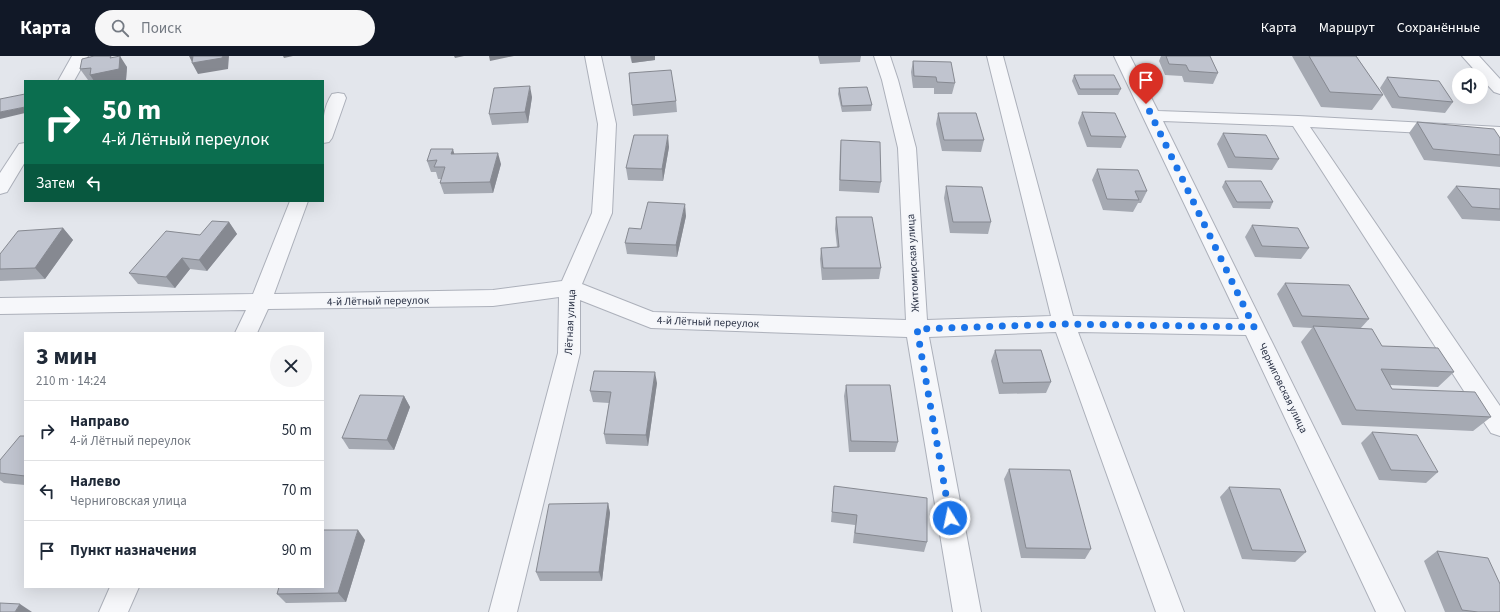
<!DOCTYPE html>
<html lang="ru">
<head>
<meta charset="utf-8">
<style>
  body { margin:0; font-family:"Source Sans 3",sans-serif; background:#f6f6f7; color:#1f2937; height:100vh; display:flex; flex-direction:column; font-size:15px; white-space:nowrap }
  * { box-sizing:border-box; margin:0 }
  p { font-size:13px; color:#747a83 }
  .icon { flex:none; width:22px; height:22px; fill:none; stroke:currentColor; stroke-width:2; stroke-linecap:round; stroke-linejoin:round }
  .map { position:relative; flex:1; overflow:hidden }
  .side { position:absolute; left:24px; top:276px; width:300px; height:256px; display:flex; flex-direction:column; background:#fff; border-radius:0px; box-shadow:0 4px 16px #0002 }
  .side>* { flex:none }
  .banner { position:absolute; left:24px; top:24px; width:300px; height:122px; border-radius:0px; box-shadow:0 4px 16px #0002; background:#0b6e4f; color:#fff; overflow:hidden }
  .fabs { position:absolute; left:1452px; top:12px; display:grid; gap:8px }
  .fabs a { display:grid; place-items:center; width:36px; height:36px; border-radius:50%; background:#fff; box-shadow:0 4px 16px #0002; font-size:20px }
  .pin { position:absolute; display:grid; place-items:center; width:34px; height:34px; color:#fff; margin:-41px -17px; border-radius:50% 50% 50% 0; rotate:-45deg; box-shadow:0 0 4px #0007 }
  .pin .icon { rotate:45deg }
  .me { position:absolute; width:44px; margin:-22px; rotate:350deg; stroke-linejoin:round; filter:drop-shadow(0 0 3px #0008) }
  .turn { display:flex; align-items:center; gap:14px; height:84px; padding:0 12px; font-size:18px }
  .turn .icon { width:52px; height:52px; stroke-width:2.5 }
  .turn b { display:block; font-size:28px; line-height:34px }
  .then { display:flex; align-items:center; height:38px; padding:0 12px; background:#0003; gap:8px; font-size:15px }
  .round { display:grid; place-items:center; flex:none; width:42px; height:42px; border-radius:21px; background:#f6f6f7 }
  .summary { display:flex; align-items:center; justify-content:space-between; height:68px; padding:0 12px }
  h1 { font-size:24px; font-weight:700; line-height:30px }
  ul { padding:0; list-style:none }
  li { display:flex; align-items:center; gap:12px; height:60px; padding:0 12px; border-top:1px solid #e0e1e3 }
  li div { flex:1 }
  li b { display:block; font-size:15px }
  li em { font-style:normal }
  header { display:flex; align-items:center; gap:24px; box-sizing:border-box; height:56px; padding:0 20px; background:#111827; color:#fff }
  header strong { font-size:19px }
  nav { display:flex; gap:22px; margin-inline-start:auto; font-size:14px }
  .search { width:280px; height:36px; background:#f6f6f7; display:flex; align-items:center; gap:10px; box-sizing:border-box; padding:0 14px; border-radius:22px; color:#747a83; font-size:15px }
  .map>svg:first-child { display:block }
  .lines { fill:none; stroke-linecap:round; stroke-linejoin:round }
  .minor-casing { stroke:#acb0ba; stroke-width:2 }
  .minor { fill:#f6f7fa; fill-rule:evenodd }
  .wall { fill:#a5a9b2 }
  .shaded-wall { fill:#868991 }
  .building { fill:#c0c4cf; stroke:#868991 }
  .route { stroke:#1a73e8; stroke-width:7; stroke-dasharray:0 12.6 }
  .labels { text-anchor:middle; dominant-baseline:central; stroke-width:3; stroke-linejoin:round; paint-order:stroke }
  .street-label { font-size:11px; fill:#2a3144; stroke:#f3f5f9 }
</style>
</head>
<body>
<header>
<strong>Карта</strong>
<div class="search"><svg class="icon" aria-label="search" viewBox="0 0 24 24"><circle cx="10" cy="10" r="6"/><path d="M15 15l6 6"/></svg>Поиск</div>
<nav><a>Карта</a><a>Маршрут</a><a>Сохранённые</a></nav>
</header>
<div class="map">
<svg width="1500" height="556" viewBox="0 0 1500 556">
  <rect width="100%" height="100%" fill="#e3e6ec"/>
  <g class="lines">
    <!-- minor casing -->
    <g class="minor-casing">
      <path id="minor" d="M72 0H88L74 25H58Z
        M585 0H601L616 68 612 157 582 228 653 256 906 264 898 92 882 24 874 0H890L898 24 916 92 927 264 1051 260 987 0H1003L1073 260 1239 263 1114 0H1130L1158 55 1298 60 1500 71V81L1310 71 1500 350V380L1491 377 1293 70 1163 65 1405 556H1376L1246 279 1078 276 1184 556H1156L1056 276 929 281 981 556H953L907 281 651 272 580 244V297L517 556H489L558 297 559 241 493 250 268 253 257 277H235L246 254 0 258V242L253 238 290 145H308L274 238 493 234 562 225 592 157 598 68Z
        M1462 0H1479L1500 23V38L1494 36 1481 22V19H1479Z
        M338 37 344 38 346 42 332 82 329 86 323 87C323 70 322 53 332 38Z
        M25 87V106L7 136 0 138V117L19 88Z
        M110 531H139L128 556H99Z"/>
    </g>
    <!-- minor -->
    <use href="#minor" class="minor"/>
  </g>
  <!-- wall -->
  <path class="wall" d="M630 0H655V4L632 7Z
    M818 0H861L860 6 820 8Z
    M1161 0H1210L1218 17 1213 28 1184 26 1182 20 1165 19 1159 5Z
    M1292 0H1356L1383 39 1372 54 1321 51Z
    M114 2 127 11 126 24 123 25H94L93 24H88L80 13Z
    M913 5 955 27 952 38H934V32H913L911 16Z
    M629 17 676 45 677 56 633 60Z
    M1074 19 1121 33 1118 39H1078L1072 25Z
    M1387 21 1453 46 1445 57 1392 52 1380 32Z
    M839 32 872 49 871 55 842 56 838 38Z
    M532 41 528 67 492 69 489 58Z
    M1082 56 1126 81 1121 92 1087 91 1078 67Z
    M938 57 984 84 981 96 942 95 936 68Z
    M1417 66 1500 82V111L1424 104 1409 77Z
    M1223 77 1279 103 1272 114 1228 112 1217 88Z
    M841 84 881 126 879 137 839 135 840 95Z
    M669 91 663 125 628 124 626 112Z
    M454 98 501 108 493 137 444 138 440 127 442 123H438L436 116H431L427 105Z
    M1097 113 1147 135 1141 147H1138L1133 156 1103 154 1092 124Z
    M1225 125 1273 146 1270 153 1233 152 1222 131Z
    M946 130 991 166 988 178 950 177 944 142Z
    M1456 130 1500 133V165L1462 163 1447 141Z
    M686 160 677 201 627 198 625 187 641 173Z
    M836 161 881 212 879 223 822 224 820 203 821 192 837 191 835 173Z
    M229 166 237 178 207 215 190 213 175 232 138 228 129 217 200 179Z
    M1252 169 1309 192 1301 203 1255 201 1245 181Z
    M63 172 73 184 45 223 0 225V198Z
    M1285 227 1369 263 1360 273 1382 290 1454 316 1438 331 1390 329 1392 333 1491 361 1473 375 1342 369 1301 286 1312 272 1293 271 1277 238Z
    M995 294 1051 326 1046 337 999 338 991 305Z
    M657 327 648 390 606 388 604 378 609 347 593 346 590 335Z
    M846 329 898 386 895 396H849L844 340Z
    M404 340 410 351 394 394 349 393 342 382Z
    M1372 376 1438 416 1426 427 1379 424 1361 387Z
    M25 380V429L4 427 0 424V404Z
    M1009 413 1091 493 1085 503 1021 502 1004 423Z
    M834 430 927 486 924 496 853 487 855 469 831 466Z
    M1229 431 1306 496 1295 506 1242 503 1220 441Z
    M608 447 610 457 602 525H540L536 516Z
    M365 484 346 546 286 547 277 538Z
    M1437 495 1500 556H1445L1424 505Z"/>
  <!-- shaded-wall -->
  <path class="shaded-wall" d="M120 0 127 11 126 24 123 25H94L90 19Z
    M189 0H198L192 6Z
    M223 0H229L228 13 198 18 192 7Z
    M283 0H293L284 2Z
    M454 0H464L455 2Z
    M489 0H514L490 5Z
    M631 0H655V4L632 7Z
    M530 30 532 41 528 67 525 56Z
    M25 51V57L0 63V56Z
    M668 79 669 91 663 125 662 113Z
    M453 93 456 104 451 98Z
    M498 97 501 108 493 137 490 126Z
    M685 148 686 160 677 201 676 189Z
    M229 166 237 178 207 215 199 204Z
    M63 172 73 184 45 223 35 212Z
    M182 202 190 213 175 232 166 221Z
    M655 316 657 327 648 390 646 379Z
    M404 340 410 351 394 394 387 384Z
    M608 447 610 457 602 525 599 516Z
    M358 474 365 484 346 546 338 537Z
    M20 548 32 556H15Z"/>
  <!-- building -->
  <path class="building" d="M94 0H111L110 2 120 0 119 13 90 19 91 12 80 13 82 3Z
    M193 0H223L222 2 192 7Z
    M1166 0H1210L1218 17 1189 15 1186 9 1169 8Z
    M1309 0H1356L1383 39 1330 36Z
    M913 5 951 6 955 27 937 26 936 21 914 20Z
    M671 14 676 45 632 49 629 17Z
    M1074 19H1114L1121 33H1080Z
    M1387 21 1439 25 1453 46 1399 41Z
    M530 30 525 56 489 58 494 32Z
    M867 31 872 49 842 50 839 32Z
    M25 38V51L0 56V43Z
    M1082 56 1115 57 1126 81 1091 80Z
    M938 57H976L984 84H944Z
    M1417 66 1494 73 1500 82V99L1433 93Z
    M1223 77 1266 79 1279 103 1235 101Z
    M634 79H668L662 113 626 112Z
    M841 84 880 86 881 126 840 124Z
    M431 93H453L451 98 498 97 490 126 440 127 445 111H434L437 104 427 105Z
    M1097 113 1138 114 1147 135H1135L1139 144 1107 143Z
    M1225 125H1261L1273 146H1237Z
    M946 130 982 131 991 166H953Z
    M1456 130 1500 133V153L1472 151Z
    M648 146 685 148 676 189 625 187 629 172 641 173Z
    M836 161H872L881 212H823L821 192 839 191Z
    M212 165 229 166 199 204 182 202 166 221 129 217 166 175 200 179Z
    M1252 169 1298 172 1309 192 1262 190Z
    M63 172 35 212 0 213V198L18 175Z
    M1285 227 1349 229 1369 263 1302 260Z
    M1313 270 1372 273 1382 290 1438 292 1454 316 1381 313 1392 333 1475 336 1491 361 1356 354Z
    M995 294H1041L1051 326 1003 327Z
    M594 315 655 316 646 379 604 378 611 336 590 335Z
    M846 329H890L898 386 851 385Z
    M360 339 404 340 387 384 342 382Z
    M1372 376 1417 379 1438 416 1391 414Z
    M20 380H25V420L0 417V404Z
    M1009 413 1070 414 1091 493 1026 492Z
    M834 430 927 442V486L855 477 857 459 832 456Z
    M1229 431 1280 433 1306 496 1252 494Z
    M608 447 599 516H536L549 448Z
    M323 474H358L338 537 277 538 279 531H323Z
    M1437 495 1488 502 1500 528V556H1478L1462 554Z
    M0 547 20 548 15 556H0Z"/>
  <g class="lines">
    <!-- route -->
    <path class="route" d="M950 462 917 273 1064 268 1254 271 1146 48"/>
  </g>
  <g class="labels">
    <!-- street labels -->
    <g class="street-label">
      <text transform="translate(913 207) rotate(-93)">Житомирская улица</text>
      <text transform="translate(378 245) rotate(-1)">4-й Лётный переулок</text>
      <text transform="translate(570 266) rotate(-87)">Лётная улица</text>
      <text transform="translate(708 266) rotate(2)">4-й Лётный переулок</text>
      <text transform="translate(1283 332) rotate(64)">Черниговская улица</text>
    </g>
  </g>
</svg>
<div class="fabs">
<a><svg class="icon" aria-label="sound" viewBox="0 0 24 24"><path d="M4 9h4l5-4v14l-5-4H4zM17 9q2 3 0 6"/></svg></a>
</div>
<div class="pin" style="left:1146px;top:48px;background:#d93025"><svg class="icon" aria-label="arrive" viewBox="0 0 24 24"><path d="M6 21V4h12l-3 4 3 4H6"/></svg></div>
<svg class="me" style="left:950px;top:462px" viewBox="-20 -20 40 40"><circle r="17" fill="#1a73e8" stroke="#fff" stroke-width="3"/><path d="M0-11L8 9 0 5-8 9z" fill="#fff"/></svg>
<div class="banner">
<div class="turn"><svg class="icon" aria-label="right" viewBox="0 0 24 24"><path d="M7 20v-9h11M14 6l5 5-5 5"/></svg><div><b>50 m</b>4-й Лётный переулок</div></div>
<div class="then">Затем<svg class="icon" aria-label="left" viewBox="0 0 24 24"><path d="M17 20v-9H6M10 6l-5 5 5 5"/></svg></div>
</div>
<section class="side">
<div class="summary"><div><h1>3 мин</h1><p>210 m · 14:24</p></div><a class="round"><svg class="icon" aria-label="close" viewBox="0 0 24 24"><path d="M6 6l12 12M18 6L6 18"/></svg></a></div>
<ul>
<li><svg class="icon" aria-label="right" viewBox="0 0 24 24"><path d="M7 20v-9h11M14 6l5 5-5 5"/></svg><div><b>Направо</b><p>4-й Лётный переулок</p></div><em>50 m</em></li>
<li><svg class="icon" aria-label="left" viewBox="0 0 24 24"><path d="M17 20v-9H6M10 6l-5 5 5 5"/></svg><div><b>Налево</b><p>Черниговская улица</p></div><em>70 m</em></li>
<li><svg class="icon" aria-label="arrive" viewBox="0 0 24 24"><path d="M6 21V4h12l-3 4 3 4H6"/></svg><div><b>Пункт назначения</b></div><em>90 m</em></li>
</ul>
</section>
</div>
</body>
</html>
